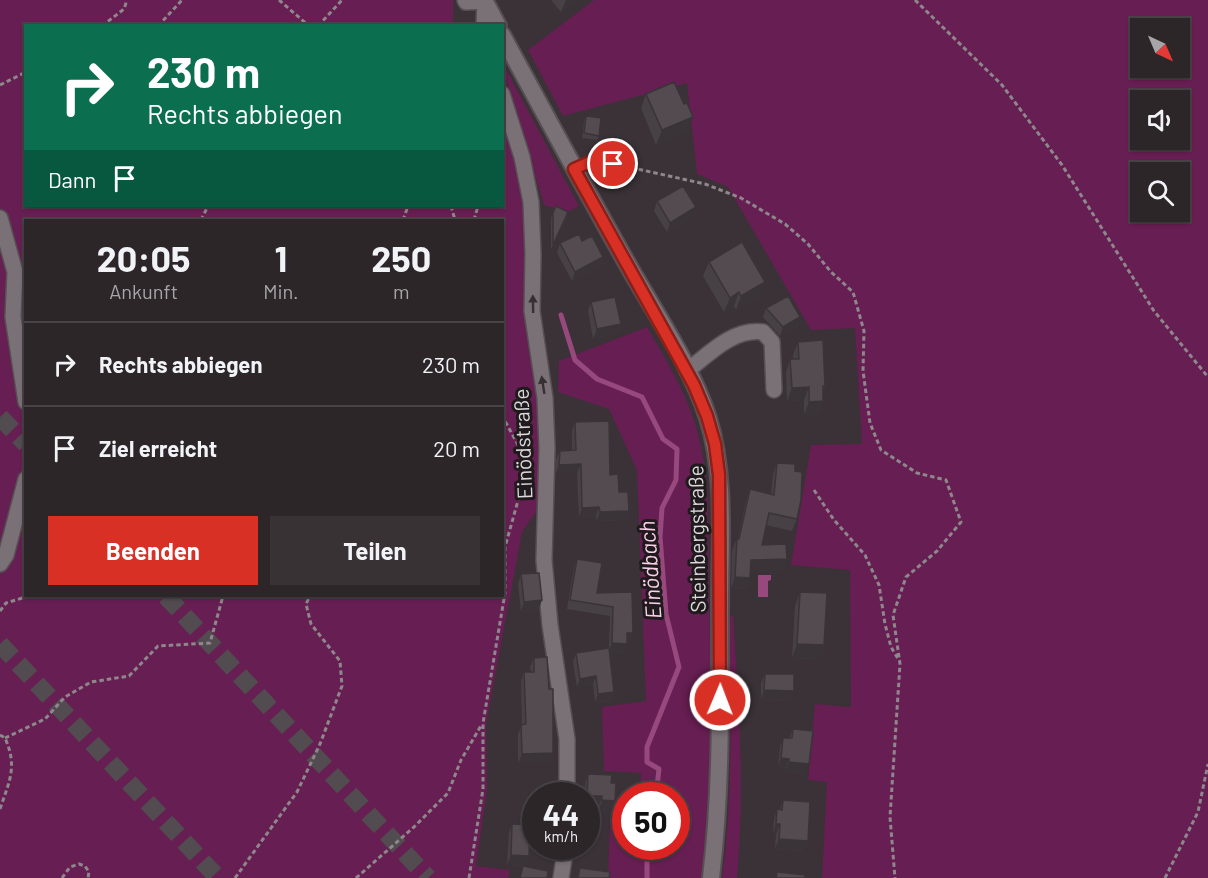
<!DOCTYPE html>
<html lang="de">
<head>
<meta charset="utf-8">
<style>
  body { margin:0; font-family:Barlow,sans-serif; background:#383235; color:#f1f3f6; height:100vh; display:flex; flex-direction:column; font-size:22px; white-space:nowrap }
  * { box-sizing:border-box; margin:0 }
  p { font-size:20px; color:#a6a5a8 }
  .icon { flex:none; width:33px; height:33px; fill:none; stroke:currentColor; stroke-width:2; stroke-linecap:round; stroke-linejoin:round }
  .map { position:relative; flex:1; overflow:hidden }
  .side { position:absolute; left:24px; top:219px; width:480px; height:378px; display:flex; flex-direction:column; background:#2c2629; border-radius:0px; box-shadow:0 2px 4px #0004,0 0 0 2px #484346 }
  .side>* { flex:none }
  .banner { position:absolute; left:24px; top:24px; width:480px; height:183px; border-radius:0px; box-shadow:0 2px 4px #0004,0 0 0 2px #484346; background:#0b6e4f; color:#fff; overflow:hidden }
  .needle { width:39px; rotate:136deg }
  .controls { position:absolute; left:1130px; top:18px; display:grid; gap:12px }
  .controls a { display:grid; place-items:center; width:60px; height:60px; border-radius:0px; background:#2c2629; box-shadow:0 2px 4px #0004,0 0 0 2px #484346; font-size:30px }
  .speed { position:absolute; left:522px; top:782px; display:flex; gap:12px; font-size:30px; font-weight:700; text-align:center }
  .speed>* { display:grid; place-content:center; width:78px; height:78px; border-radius:50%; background:#2c2629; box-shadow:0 2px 4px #0004,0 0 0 2px #484346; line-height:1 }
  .speed small { font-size:15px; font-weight:400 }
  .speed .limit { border:9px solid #d22; background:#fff; color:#111 }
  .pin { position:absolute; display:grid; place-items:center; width:51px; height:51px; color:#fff; margin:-26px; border:3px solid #fff; border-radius:50%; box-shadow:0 2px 6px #0007 }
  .me { position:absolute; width:66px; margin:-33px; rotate:1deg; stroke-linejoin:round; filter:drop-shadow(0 0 4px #0008) }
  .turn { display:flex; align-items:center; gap:21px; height:126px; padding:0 24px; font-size:27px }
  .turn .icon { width:78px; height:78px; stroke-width:2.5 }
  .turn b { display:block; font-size:42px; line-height:51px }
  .then { display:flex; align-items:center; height:57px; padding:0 24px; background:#0003; gap:12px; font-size:22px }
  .eta { display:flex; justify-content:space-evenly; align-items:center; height:102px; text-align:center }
  .eta b { font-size:36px; font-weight:700; line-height:42px }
  .cta { display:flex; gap:12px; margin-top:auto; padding:12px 24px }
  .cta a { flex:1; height:69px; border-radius:0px; background:#d93025; color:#fff; font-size:24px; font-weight:700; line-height:69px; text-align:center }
  .cta a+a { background:#383235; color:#f1f3f6 }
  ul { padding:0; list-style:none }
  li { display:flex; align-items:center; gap:18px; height:84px; padding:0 24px; border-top:2px solid #484346 }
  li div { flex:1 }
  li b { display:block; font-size:22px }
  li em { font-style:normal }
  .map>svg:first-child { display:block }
  .green { fill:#671e52; fill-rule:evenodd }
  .water { fill:#97497d }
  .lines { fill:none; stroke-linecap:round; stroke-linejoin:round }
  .stream { stroke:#97497d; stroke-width:5 }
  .motorway-tunnel { stroke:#524b50; stroke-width:18; stroke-dasharray:18 9; stroke-linecap:butt }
  .service-casing { stroke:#564f53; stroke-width:10 }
  .minor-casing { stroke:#564f53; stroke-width:18 }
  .secondary-casing { stroke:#564f53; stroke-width:20 }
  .path { stroke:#8e878b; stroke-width:3; stroke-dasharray:4.5 3; stroke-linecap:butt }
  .service { stroke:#7a7176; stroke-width:8 }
  .minor { stroke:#7a7176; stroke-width:15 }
  .secondary { stroke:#7a7176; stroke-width:16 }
  .wall { fill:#474045 }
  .shaded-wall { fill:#3a3438 }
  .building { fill:#534b50; stroke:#3a3438; stroke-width:1.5 }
  .oneway { fill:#363033 }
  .route-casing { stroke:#8d1f18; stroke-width:15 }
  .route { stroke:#d93025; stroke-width:10 }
  .labels { text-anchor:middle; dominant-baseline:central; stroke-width:6; stroke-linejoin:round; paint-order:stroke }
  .street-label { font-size:21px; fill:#ddd8db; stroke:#1f1b1d }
  .water-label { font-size:22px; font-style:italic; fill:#fccfea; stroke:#1f1b1d }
</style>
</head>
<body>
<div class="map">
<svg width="1208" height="878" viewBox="0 0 1208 878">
  <rect width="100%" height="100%" fill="#3a3237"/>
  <!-- green -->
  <path class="green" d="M0 0H453V25L26 26V206H502L503 109 525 201 526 320 538 388 542 446 536 512 522 532 486 724 487 790 476 866 510 870 508 878H0ZM26 220H502V596H26Z
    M594 0H1208V878H822L827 782 808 780 815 704 851 707 850 570 791 565 811 445 862 444 855 328 811 330 728 187 697 174 687 83 563 116 528 50ZM1140 28H1179V68H1140ZM1140 100H1179V140H1140ZM1140 172H1179V212H1140Z
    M502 62 579 206 568 212 544 205 503 68Z
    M647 327C667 362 690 398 699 438 711 488 708 541 709 592 711 687 714 783 701 878H608L610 820 625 819 626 846H676V795H640L641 773 604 771 602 707 646 701 637 470 609 409 558 392 559 361Z
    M729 616H733C739 704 745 790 737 878H722C734 792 730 702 729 616Z"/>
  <!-- water -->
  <path class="water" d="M758 575H771V580L768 581V597H758Z"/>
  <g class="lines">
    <!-- stream -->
    <path class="stream" d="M561 315 575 360 597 379 642 397 663 439 677 449 676 480 662 508 660 537 666 614 679 667 647 747V762L659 769 656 795
      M647 878V846"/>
    <!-- motorway-tunnel -->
    <path class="motorway-tunnel" d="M0 417 26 444
      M166 596 428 878
      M0 644 218 878"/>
    <!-- service casing -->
    <g class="service-casing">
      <path id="service" d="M574 169 590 162 613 164"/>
    </g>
    <!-- minor casing -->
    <g class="minor-casing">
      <path id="minor" d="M465 0 466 2 485 1 484 26
        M502 94 522 157 531 202 533 254 532 311 545 398 547 448 544 560 550 625 567 739V795
        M0 218 15 272 13 317 26 402
        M687 371C709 354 733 328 763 332L772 342 774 390
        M0 564 6 555 26 479
        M561 878 566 846"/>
    </g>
    <!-- secondary casing -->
    <g class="secondary-casing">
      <path id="secondary" d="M484 0 498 26
        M502 35C544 112 585 189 628 265 655 313 691 365 708 418 726 476 720 541 720 602 720 694 722 787 711 878"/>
    </g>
    <!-- path -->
    <path class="path" d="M279 0 309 26
      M915 0 1002 85 1062 165 1154 311 1208 377
      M102 26 124 9 127 0
      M158 26 182 0
      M318 26 342 0
      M0 85 26 72
      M624 166 705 184 741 198 785 224 808 244 831 272 853 292 864 331 863 371 870 423 881 450 917 473 946 480 961 522 937 551 906 577 893 615 900 664 890 817 895 878
      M451 206 455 220
      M201 220 208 206
      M403 220 408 206
      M474 220 478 206
      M502 407 505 421 523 454
      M814 490 834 520 865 555 879 585 885 624 891 647 900 662
      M0 611 6 603 29 596
      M0 735 5 738C18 767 9 782 0 809
      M5 738 45 719 65 697 91 682 129 676 158 646 210 643 223 596
      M62 878 70 867 79 864 85 866 89 872 88 878
      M235 878 297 792 320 744 342 686 340 661 311 624 306 604 310 596
      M356 878 414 827 448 793 461 760 482 724
      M469 878 483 789V723L505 593V547L521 490 524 437 528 410
      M1165 878 1198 812 1208 764"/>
    <!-- service -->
    <use href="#service" class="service"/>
    <!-- minor -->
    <use href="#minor" class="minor"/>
    <!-- secondary -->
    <use href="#secondary" class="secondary"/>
  </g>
  <!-- wall -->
  <path class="wall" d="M551 0H575L561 12Z
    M646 94 688 131 656 145 641 108Z
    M586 116 599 136 597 140 582 138 584 121Z
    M657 201 692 217 667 232 654 211Z
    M568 212 567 217 551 249V218L553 213Z
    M582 241 603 257 600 267 572 281 557 253 560 243Z
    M709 262 760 297 736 310 734 306 724 312 703 276Z
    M591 302 621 324 618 333 593 339 588 311Z
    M766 308 800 317 797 327 780 336 763 317Z
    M798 342 825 386 823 392V401L819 414 804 415V400L787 401 786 372 790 359H793V355Z
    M575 422 610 475 629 511 626 520 596 521V516L579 517 577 473H556V459L560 451 572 450V431Z
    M777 463 795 471 797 519 792 531 766 525 762 545 787 559 782 571H751L750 578 746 589 731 588 732 550 737 539H738L746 501 750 489 771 494 773 474Z
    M577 559 597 593 632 592 630 642H627L624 653 610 652 614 692 611 701 595 702 593 684 577 687 573 662 576 653 609 648 610 616 567 609 574 568Z
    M521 574 542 600 538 610 521 612 518 584Z
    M800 592 824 645 819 659 792 658 795 606Z
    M534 658 553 753 549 763H518V734L522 725 521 681 524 672H531L530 667Z
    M765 674 790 701 761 700V683Z
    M793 729 806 774 785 772 786 768 778 767 780 747 783 738H789Z
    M588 774 611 811 599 810V806L586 805V795H584L585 784Z
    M783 800 804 851 775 849 776 834H773L774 819 777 809H780Z
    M512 824 525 866 507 865 509 833Z"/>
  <!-- shaded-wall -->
  <path class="shaded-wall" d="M566 0H575L561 12Z
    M693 117 688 131 656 145 662 130Z
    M696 207 692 217 667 232 670 223Z
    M603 257 600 267 572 281 575 272Z
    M765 282 760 297 736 310 741 296Z
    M739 292 734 306 724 312 730 298Z
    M800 317 797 327 780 336 783 327Z
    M621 324 618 333 593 339 597 329Z
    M809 387 804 400 787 401 792 388Z
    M823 401 819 414 804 415 809 402Z
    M581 464 577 473H556L559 465Z
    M599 507 596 516 579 517 582 508Z
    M629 511 626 520 596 521 600 512Z
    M787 559 782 571H747L751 560Z
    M735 577 750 578 746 589 731 588Z
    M542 600 538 610 521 612 524 602Z
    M627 633H633L630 642 624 641Z
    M612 643 627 644 624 653 609 652Z
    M797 644 824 645 819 659 792 658Z
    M596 676 593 684 577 687 580 679Z
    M764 690 794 691 790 701 761 700Z
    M614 692 611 701 595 702 598 694Z
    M553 753 549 763H518L522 754Z
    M781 758 789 759 786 768 778 767Z
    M789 762 809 764 806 774 785 772Z
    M587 796H602L599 806 586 805Z
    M602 800 615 801 611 811 599 810Z
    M776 824H780L776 834H773Z
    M779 839 808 841 804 851 775 849Z
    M511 855 529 856 525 866 507 865Z"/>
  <!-- building -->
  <path class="building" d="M674 82 684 104 687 103 693 117 662 130 646 94Z
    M586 116 601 118 599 136 584 133Z
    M683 186 696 207 670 223 657 201Z
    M556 206 568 212 553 245V213Z
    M579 234 582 241 592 236 603 257 575 272 560 243Z
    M742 242 765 282 741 296 739 292 730 298 709 262Z
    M788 296 800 317 783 327 766 308Z
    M615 297 621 324 597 329 591 302Z
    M823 340 825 386H823V401L809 402V387L792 388 790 359H799L798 342Z
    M609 421 610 475 618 474 619 492H628L629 511 600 512 599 507 582 508 581 464 559 465 560 451 576 450 575 422Z
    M777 463 795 464V471L802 472 801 500 797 519 769 513 762 545 786 544 787 559 751 560 750 578 735 577 737 539H739L750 489 774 495Z
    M577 559 602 563 597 593 632 592 633 633H627V644L612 643 613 607 570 600Z
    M539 573 542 600 524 602 521 574Z
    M800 592 827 593 824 645 797 644Z
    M609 648 614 692 598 694 596 676 580 679 576 653Z
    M547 657 549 689H553V753L522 754 521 725 526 724 524 672H534V658Z
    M765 674H794V691L764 690Z
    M793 729 813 731 809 764 789 762V759L781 758 783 738H792Z
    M588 774 612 775 611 783H616L615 801 602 800V796H587Z
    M783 800 810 802 808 841 779 839 780 824H776L777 809 782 810Z
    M512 824 530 825 529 856 511 855Z
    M523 866 548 871 547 878H520Z
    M580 868 610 872 609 878H578Z
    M777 872 805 875V878H776Z"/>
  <!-- one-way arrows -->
  <defs><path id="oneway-solid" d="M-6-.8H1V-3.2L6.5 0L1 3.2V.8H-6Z" transform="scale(1.5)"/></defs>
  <g class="oneway">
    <use href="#oneway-solid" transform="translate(533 304) rotate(-91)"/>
    <use href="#oneway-solid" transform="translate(543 385) rotate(-99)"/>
  </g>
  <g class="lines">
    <!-- route casing -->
    <g class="route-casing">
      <path id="route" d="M613 164 590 162 574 169 694 385 707 416 715 444 719 475 720 700"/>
    </g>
    <!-- route -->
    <use href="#route" class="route"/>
  </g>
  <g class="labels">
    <!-- street labels -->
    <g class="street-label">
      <text transform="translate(522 444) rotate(-92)">Einödstraße</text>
      <text transform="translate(696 539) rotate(-91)">Steinbergstraße</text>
    </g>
    <!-- water labels -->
    <g class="water-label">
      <text transform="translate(649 570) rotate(-94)">Einödbach</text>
    </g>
  </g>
</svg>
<div class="controls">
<a><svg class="needle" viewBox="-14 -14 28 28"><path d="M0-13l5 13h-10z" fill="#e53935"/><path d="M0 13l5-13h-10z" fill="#a6a5a8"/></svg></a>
<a><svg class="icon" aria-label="sound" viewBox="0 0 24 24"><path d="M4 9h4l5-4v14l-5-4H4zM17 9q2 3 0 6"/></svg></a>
<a><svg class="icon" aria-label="search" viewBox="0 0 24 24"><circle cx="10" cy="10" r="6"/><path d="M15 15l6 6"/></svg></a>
</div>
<div class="speed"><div>44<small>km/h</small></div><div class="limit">50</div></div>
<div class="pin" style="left:613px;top:164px;background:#d93025"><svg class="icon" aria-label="arrive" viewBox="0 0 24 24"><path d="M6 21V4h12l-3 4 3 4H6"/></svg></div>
<svg class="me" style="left:720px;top:700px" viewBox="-20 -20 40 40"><circle r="17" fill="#d93025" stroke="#fff" stroke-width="3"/><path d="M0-11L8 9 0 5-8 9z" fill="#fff"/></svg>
<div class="banner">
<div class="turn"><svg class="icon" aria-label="right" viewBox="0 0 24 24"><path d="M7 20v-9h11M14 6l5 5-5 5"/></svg><div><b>230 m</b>Rechts abbiegen</div></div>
<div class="then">Dann<svg class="icon" aria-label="arrive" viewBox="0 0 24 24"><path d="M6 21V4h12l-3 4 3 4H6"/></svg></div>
</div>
<section class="side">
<div class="eta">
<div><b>20:05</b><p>Ankunft</p></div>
<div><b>1</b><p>Min.</p></div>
<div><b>250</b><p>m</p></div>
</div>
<ul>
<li><svg class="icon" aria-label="right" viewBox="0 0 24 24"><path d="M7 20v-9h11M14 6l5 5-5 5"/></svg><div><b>Rechts abbiegen</b></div><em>230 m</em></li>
<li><svg class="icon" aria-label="arrive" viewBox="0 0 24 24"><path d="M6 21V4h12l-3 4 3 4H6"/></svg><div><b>Ziel erreicht</b></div><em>20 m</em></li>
</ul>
<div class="cta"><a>Beenden</a><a>Teilen</a></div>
</section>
</div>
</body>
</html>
